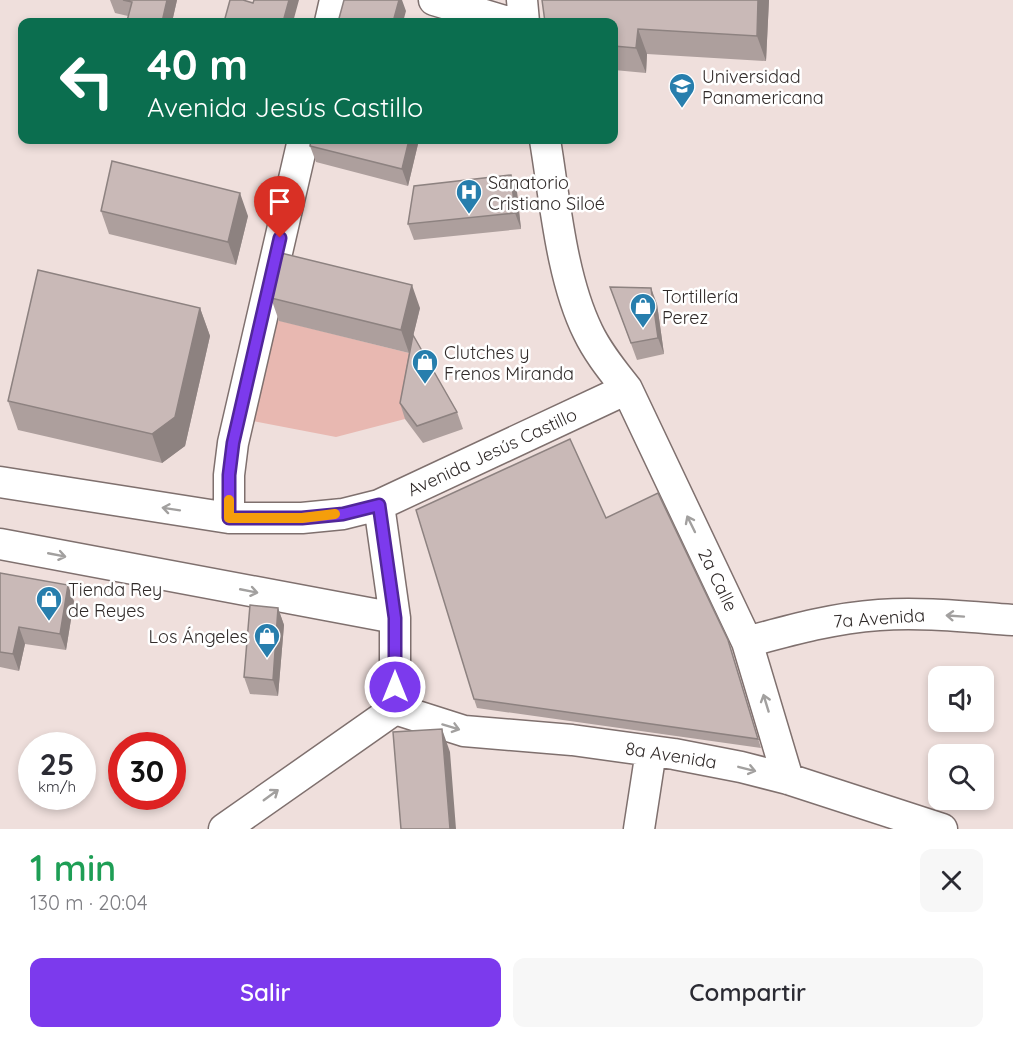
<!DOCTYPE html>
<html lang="es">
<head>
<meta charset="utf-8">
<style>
  body { margin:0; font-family:Quicksand,sans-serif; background:#f7f7f7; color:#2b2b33; height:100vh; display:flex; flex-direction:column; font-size:22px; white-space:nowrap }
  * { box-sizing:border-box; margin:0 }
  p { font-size:20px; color:#7c7c81 }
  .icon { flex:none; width:33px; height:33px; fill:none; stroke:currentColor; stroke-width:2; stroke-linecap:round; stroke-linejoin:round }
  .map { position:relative; height:829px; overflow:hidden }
  .side { display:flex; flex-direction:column; background:#fff; flex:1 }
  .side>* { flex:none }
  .top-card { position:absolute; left:18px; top:18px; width:600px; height:126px; border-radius:12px; box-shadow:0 3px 9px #0003; background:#0b6e4f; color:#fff; overflow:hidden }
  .fabs { position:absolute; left:928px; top:666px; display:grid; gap:12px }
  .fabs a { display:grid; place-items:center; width:66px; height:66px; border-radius:12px; background:#fff; box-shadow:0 3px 9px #0003; font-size:30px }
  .speed { position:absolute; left:18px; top:732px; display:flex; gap:12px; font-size:30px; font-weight:700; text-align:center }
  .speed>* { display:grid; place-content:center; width:78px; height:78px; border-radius:50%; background:#fff; box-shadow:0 3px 9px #0003; line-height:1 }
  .speed small { font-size:15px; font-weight:400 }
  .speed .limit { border:9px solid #d22; background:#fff; color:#111 }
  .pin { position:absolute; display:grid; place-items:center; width:51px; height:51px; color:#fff; margin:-62px -26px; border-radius:50% 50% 50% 0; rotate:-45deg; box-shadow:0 0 6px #0007 }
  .pin .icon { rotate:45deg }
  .me { position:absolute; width:66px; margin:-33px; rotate:0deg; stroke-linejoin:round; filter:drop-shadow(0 0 4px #0008) }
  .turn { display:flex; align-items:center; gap:21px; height:126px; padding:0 30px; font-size:27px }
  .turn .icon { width:78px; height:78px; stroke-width:2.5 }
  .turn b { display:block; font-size:42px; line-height:51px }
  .round { display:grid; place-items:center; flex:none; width:63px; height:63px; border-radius:12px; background:#f7f7f7 }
  .headline { display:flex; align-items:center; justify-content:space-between; height:102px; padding:0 30px }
  h1 { font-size:36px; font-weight:600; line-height:45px; color:#1e9e55 }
  .button { display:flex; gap:12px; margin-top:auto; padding:12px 30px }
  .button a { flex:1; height:69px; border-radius:12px; background:#7c3aed; color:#fff; font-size:24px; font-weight:600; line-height:69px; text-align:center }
  .button a+a { background:#f7f7f7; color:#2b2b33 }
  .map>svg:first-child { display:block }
  .green { fill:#e8b8b1 }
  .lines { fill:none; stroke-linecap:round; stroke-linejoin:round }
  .street-casing { stroke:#7f706e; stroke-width:33 }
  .street { stroke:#fff; stroke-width:30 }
  .wall { fill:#ad9f9d }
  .shaded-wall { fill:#8d8280 }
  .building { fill:#c9b9b7; stroke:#8d8280; stroke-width:1.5 }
  .oneway { stroke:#a2a09f }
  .route-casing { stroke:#51269a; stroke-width:15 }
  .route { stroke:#7c3aed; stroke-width:10 }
  .slow { stroke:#f59e0b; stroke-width:10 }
  .labels { text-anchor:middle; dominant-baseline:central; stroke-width:5; stroke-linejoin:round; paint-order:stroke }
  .poi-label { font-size:18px; fill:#312b2a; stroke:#fff; text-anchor:start }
  .street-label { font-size:18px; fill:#312b2a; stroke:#fff }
</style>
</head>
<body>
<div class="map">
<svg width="1013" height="829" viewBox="0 0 1013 829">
  <rect width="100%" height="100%" fill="#efdfdc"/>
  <!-- green -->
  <path class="green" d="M277 320 409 353 419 351 405 419 336 437 253 421Z"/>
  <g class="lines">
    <!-- street casing -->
    <g class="street-casing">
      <path id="street" d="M434 0 508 22
        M522 0 524 22
        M330 22 335 0
        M545 140C555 200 561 277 588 332 598 353 613 371 627 389L747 642 788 779
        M0 482 229 518H302L343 514 379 505 627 389
        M379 505 395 618V709
        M229 518V475L233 443 303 140
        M0 544 395 618
        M747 642C791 630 834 618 879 615 924 612 968 617 1013 620
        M395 709 464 731 572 740 674 754 741 767 788 779 942 829
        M224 829 395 709
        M639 829 651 751"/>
    </g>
    <!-- street -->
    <use href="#street" class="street"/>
  </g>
  <!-- wall -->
  <path class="wall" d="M110 0H177L172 22H128L127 21 128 16 115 13Z
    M769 0 766 61 647 54 646 73 614 70V22Z
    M311 140H417L418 144 408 186 316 162 310 146Z
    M511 175 517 192 521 229 414 240 408 224Z
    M101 211 248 216 236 265 109 234Z
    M610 287 657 304 664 354 637 360Z
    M271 298 420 308 413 336 457 412 463 429 423 443 405 419 400 403 409 353 279 321Z
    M200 308 210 336 185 446 162 463 18 430 8 401Z
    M606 518 728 640 761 748 477 708 474 699Z
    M0 573 74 601 66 650 25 644 19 671 0 667Z
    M278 608 284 625 278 696 250 694 244 677Z"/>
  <!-- shaded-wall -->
  <path class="shaded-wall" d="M167 0H177L172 22H162Z
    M289 0H299L293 22H283Z
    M399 0H402L406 11 403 22H393Z
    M758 0H769L766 61 757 36Z
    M638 29 647 54 646 73 636 48Z
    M409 140H417L418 144 408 186 402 169Z
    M511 175 517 192 521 229 515 213Z
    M240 193 248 216 236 265 228 242Z
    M412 285 420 308 409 353 401 330Z
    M651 288 657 304 664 354 658 338Z
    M200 308 210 336 185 446 162 463 152 434Z
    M68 585 74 601 66 650 60 634Z
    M278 608 284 625 278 696 273 680Z
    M19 627 25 644 19 671 13 654Z
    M442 729 450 752 456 829H450Z"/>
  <!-- building -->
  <path class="building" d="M123 0H167L162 22H135L127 21 132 2Z
    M230 0H243L253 3 254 0H289L283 22H224Z
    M344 0H399L393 22H338Z
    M542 0H758L757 36 638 29 636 48 614 46V22H545Z
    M311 140H409L402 169 310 146Z
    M112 161 240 193 228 242 101 211Z
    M511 175 515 213 408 224 414 186Z
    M281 253 412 285 401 330 271 298Z
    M38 270 200 308 175 417 152 434 8 401Z
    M610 287 651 288 658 338 631 343Z
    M413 335 457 412 417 426 400 403Z
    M570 439 606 518 658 493 728 640 758 739 474 699 416 510Z
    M0 573 68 585 60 634 19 627 13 654 0 652Z
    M250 605 278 608 273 680 244 677Z
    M442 729 450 829H401L393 732Z"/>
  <!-- one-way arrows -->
  <defs><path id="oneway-shaft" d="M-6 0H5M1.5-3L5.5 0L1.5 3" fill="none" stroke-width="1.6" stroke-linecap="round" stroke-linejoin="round" transform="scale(1.5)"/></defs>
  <g class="oneway">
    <use href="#oneway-shaft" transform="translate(171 509) rotate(-171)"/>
    <use href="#oneway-shaft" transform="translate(691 524) rotate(-116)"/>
    <use href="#oneway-shaft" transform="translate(57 555) rotate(11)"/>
    <use href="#oneway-shaft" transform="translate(249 591) rotate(11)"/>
    <use href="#oneway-shaft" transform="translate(955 616) rotate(-176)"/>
    <use href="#oneway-shaft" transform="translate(766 703) rotate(-107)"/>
    <use href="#oneway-shaft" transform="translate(451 727) rotate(17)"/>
    <use href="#oneway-shaft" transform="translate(747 769) rotate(14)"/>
    <use href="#oneway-shaft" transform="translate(271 795) rotate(-36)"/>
  </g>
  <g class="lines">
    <!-- route casing -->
    <g class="route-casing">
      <path id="route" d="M280 238 233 443 229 475V518H302L343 514 379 505 395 618V687"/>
    </g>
    <!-- route -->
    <use href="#route" class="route"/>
    <!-- slow -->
    <path class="slow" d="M229 500V518H302L335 514"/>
  </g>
  <!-- icons -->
  <defs>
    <g id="university-pin" transform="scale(1.35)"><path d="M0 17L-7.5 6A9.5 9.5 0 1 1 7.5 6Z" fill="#277ead" stroke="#fff"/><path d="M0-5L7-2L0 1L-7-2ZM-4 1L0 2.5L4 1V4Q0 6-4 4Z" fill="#fff"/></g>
    <g id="hospital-pin" transform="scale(1.35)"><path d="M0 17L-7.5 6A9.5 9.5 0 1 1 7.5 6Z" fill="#277ead" stroke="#fff"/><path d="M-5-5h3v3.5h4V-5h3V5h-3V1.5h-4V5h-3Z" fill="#fff"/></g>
    <g id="shop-pin" transform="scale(1.35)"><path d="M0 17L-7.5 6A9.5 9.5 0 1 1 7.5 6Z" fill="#277ead" stroke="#fff"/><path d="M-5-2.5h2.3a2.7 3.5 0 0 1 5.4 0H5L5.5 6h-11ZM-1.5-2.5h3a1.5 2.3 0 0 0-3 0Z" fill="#fff"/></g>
  </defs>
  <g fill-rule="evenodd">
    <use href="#university-pin" x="682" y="86"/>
    <use href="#hospital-pin" x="469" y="192"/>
    <use href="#shop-pin" x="643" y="306"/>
    <use href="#shop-pin" x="425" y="362"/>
    <use href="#shop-pin" x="49" y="599"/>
    <use href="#shop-pin" x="267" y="636"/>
  </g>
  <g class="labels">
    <!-- poi labels -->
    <g class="poi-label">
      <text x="702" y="76">Universidad<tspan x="702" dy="21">Panamericana</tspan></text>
      <text x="488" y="182">Sanatorio<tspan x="488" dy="21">Cristiano Siloé</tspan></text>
      <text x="662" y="296">Tortillería<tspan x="662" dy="21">Perez</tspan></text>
      <text x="444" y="352">Clutches y<tspan x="444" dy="21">Frenos Miranda</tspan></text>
      <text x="68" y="589">Tienda Rey<tspan x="68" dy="21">de Reyes</tspan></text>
      <text x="248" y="636" text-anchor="end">Los Ángeles</text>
    </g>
    <!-- street labels -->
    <g class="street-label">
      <text transform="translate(492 452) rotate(-25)">Avenida Jesús Castillo</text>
      <text transform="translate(718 580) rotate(64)">2a Calle</text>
      <text transform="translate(879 618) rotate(-4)">7a Avenida</text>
      <text transform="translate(671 755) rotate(9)">8a Avenida</text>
    </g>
  </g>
</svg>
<div class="fabs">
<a><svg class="icon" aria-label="sound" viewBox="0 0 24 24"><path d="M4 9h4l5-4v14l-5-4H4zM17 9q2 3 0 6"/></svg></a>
<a><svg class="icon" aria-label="search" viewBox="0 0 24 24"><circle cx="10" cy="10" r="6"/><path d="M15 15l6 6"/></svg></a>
</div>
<div class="speed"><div>25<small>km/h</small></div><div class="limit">30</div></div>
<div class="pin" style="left:280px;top:238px;background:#d93025"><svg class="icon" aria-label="arrive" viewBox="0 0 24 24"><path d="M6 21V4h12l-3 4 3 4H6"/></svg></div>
<svg class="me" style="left:395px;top:687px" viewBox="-20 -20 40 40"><circle r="17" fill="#7c3aed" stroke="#fff" stroke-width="3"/><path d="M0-11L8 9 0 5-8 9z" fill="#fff"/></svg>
<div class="top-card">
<div class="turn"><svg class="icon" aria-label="left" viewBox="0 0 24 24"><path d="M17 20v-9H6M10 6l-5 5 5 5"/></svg><div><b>40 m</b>Avenida Jesús Castillo</div></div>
</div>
</div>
<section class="side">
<div class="headline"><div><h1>1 min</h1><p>130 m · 20:04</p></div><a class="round"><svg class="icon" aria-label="close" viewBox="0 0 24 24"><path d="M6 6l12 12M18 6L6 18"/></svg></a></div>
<div class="button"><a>Salir</a><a>Compartir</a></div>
</section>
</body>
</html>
